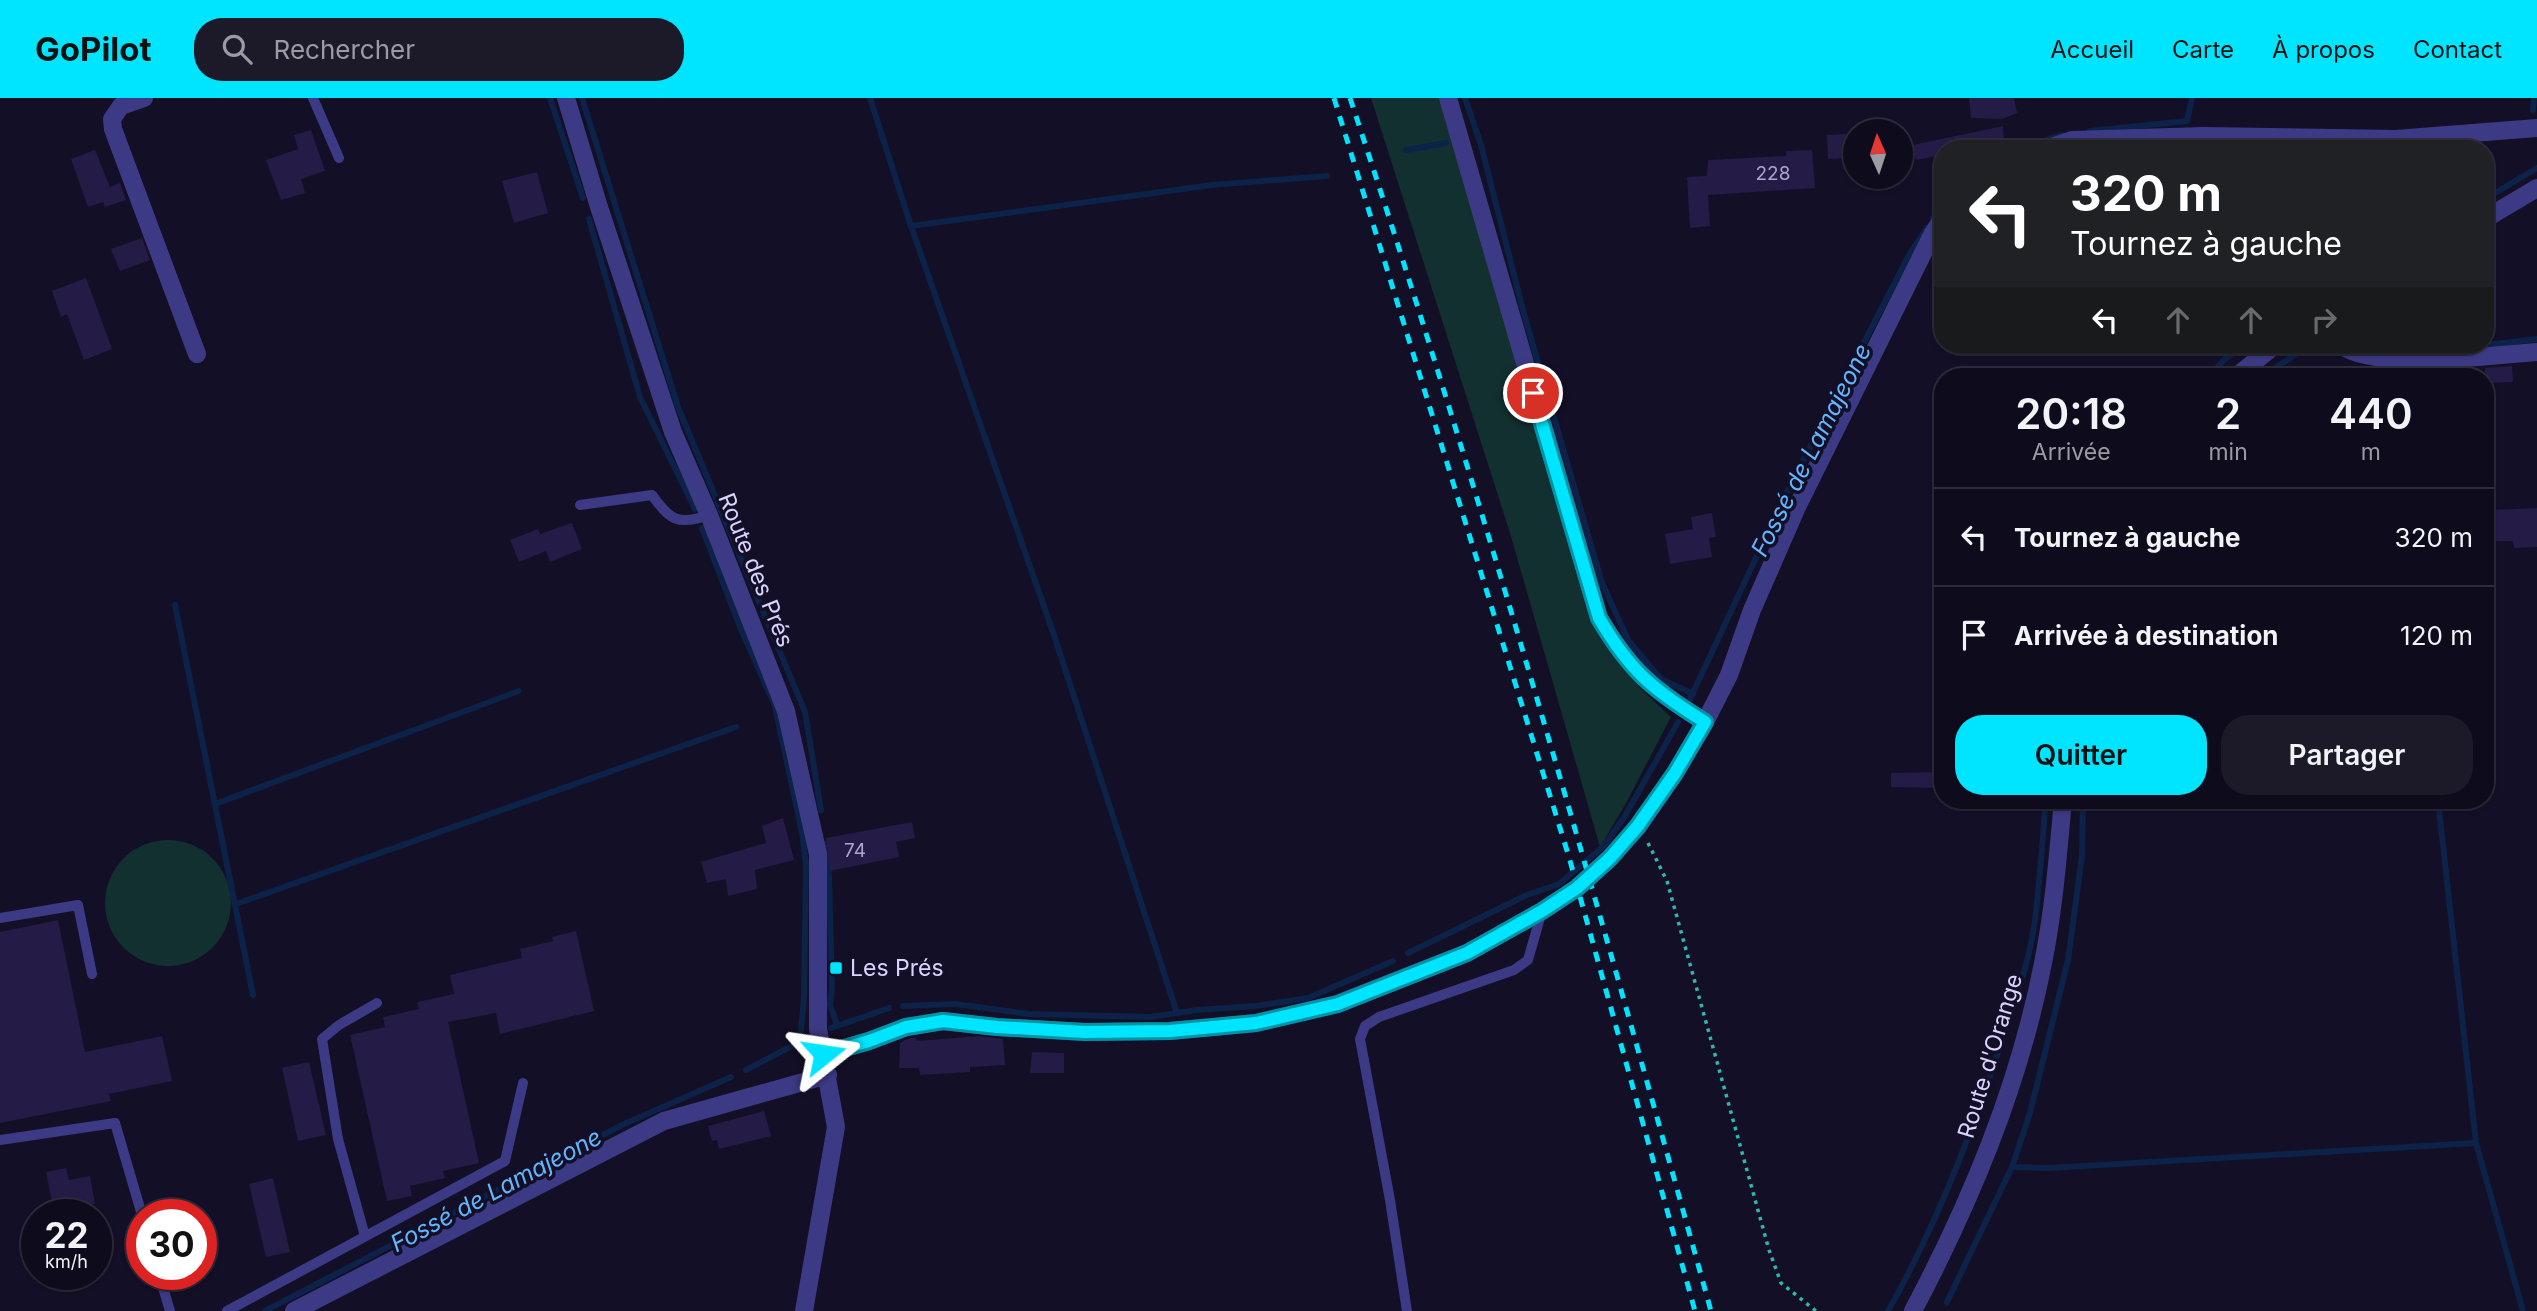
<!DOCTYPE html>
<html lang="fr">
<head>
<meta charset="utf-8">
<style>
  body { margin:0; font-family:Inter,sans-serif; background:#1c1929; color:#f1f3f6; height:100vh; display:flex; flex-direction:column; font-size:26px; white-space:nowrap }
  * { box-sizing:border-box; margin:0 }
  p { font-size:23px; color:#9b9ba3 }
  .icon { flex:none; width:38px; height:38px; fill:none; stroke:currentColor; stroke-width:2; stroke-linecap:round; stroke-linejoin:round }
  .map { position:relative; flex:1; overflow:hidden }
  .side { position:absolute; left:1934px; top:270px; width:560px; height:441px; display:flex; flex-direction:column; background:#0e0b1c; border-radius:28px; box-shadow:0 2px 5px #0004,0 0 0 2px #2e2b3b }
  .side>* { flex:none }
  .hud { position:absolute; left:1934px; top:42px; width:560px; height:214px; border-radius:28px; box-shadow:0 2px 5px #0004,0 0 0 2px #2e2b3b; background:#202124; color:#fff; overflow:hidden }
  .needle { width:46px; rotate:357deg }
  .tools { position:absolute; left:1843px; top:21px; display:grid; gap:14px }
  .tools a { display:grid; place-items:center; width:70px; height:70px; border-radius:50%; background:#0e0b1c; box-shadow:0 2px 5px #0004,0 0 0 2px #2e2b3b; font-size:35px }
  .speed { position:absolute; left:21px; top:1101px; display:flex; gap:14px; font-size:35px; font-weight:700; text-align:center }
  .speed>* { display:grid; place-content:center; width:91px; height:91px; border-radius:50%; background:#0e0b1c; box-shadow:0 2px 5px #0004,0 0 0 2px #2e2b3b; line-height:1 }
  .speed small { font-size:18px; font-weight:400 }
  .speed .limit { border:10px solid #d22; background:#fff; color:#111 }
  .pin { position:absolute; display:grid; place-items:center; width:60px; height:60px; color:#fff; margin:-30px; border:4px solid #fff; border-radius:50%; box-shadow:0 2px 7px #0007 }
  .me { position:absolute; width:77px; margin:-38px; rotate:75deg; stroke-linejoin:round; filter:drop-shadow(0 0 5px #0008) }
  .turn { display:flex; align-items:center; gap:24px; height:147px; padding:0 21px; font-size:32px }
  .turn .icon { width:91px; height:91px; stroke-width:2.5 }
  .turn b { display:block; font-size:49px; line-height:60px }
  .lanes { display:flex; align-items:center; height:66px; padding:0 21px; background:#0003; justify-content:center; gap:35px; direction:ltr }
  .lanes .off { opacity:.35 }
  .eta { display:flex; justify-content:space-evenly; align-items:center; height:119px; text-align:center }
  .eta b { font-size:42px; font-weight:600; line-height:49px }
  .cta { display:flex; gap:14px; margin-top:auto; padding:14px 21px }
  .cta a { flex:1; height:80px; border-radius:28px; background:#00e5ff; color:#111; font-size:28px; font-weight:600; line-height:80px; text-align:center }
  .cta a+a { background:#1c1929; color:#f1f3f6 }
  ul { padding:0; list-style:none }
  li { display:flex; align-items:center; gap:21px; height:98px; padding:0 21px; border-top:2px solid #2e2b3b }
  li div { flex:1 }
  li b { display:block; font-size:26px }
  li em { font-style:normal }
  header { display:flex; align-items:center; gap:42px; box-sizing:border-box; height:98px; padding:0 35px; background:#00e5ff; color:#111 }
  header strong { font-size:33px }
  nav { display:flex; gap:38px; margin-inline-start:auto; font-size:24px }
  .search { width:490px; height:63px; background:#1c1929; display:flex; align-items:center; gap:18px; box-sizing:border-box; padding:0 24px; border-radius:28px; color:#9b9ba3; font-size:26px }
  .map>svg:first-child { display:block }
  .green { fill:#12302f }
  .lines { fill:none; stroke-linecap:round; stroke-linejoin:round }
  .stream { stroke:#0c2248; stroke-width:6 }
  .building { fill:#241b47 }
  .path { stroke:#2fb8b0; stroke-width:3.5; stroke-dasharray:3.5 5; stroke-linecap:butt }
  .service { stroke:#3d3a85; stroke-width:10 }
  .minor { stroke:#3d3a85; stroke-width:18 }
  .tertiary { stroke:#3d3a85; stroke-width:18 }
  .rail { stroke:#00e5ff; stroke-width:5; stroke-dasharray:10 9; stroke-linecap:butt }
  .route-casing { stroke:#0095a6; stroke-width:18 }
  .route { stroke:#00e5ff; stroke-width:12 }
  .poi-dot { fill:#00e5ff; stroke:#130f26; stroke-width:2.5 }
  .labels { text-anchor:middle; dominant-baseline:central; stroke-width:7; stroke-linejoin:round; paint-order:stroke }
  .number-label { font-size:19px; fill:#aca6d1 }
  .street-label { font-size:23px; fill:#d9d4ff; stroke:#130f26 }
  .poi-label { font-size:23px; fill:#d9d4ff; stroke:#130f26; text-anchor:start }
  .water-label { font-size:24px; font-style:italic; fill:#62b6ff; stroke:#130f26 }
</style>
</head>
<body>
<header>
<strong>GoPilot</strong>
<div class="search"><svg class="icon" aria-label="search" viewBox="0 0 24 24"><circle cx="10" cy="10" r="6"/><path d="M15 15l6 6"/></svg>Rechercher</div>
<nav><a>Accueil</a><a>Carte</a><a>À propos</a><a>Contact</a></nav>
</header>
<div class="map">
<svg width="2537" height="1213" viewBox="0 0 2537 1213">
  <rect width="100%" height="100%" fill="#130f26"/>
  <!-- green -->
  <path class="green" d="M1371 0H1441L1581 491 1605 541 1640 590 1671 619 1625 707 1600 749 1510 435Z
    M105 805a63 63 0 1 1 126 0a63 63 0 1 1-126 0Z"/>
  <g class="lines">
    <!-- stream -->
    <path class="stream" d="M550 0 583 100
      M582 0 678 309 805 614 821 712
      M870 0 911 128 1054 537 1177 915
      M1465 0 1481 47 1524 216 1602 485 1628 542 1661 581 1693 596
      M2533 12 2534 0
      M2090 33 2187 23 2192 0
      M2018 51 2062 37
      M1406 52 1446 45
      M2485 101 2537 70
      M1933 120 1942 108
      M589 121 640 299 695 411
      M911 128 1212 87 1327 78
      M2466 247 2478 248 2537 241
      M2209 278 2225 261 2245 247
      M2264 278 2309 247
      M702 430 740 529 775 608 802 735 806 767 804 900 800 943
      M175 507 253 897
      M1690 601 1784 400 1909 157 1927 130
      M2438 702 2476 1045 2523 1213
      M215 706 519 593
      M825 746 829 778 832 890 830 907 837 927
      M236 806 736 629
      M1408 855 1527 797 1559 786 1604 748 1625 718 1678 624
      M903 908 955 906 1029 916 1150 919 1197 912 1256 908 1308 900 1393 863
      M831 930 889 910
      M746 972 811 938
      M2012 1069 2049 1070 2476 1045
      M1947 1204 2012 1069 2030 1015 2068 862 2082 758 2083 702
      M265 1213 622 1027 731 979
      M1888 1213C1937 1127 1972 1036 2002 942 2014 905 2028 868 2034 829 2040 787 2042 744 2046 702"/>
  </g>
  <!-- building -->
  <path class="building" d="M1969 0H2014L2017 15 2002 21 1971 20Z
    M2003 28 2004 45 1974 51H1941L1942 57 1916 62 1913 47Z
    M311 32 325 73 301 81 305 95 281 102 266 62 298 51 294 37Z
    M1846 36 1847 60 1828 61 1827 37Z
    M95 52 110 89 120 85 126 102 105 109 103 104 88 109 71 61Z
    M1812 52 1815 90 1708 97 1710 128 1690 130 1687 79 1707 78 1708 62 1786 58V53Z
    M537 74 548 115 514 125 502 83Z
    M142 140 150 162 120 173 111 151Z
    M86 180 112 251 84 262 67 216 61 219 52 193Z
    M2512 268 2513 284 2485 285V270Z
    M2537 410V449L2514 450 2513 443H2490V412Z
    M1712 415 1716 439 1709 440 1712 459 1670 466 1665 436 1693 431 1691 419Z
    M572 425 582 451 550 464 546 453 519 464 510 442 538 431 540 436Z
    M1942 674V690L1891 689V675Z
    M783 720 794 762 755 772 757 791 728 798 726 781 707 785 701 764 766 745 762 728Z
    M912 724 915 740 896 744 899 759 830 773 826 740Z
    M58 822 85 954 162 938 172 983 109 996 111 1003 0 1025V834Z
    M576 833 594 913 500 936 496 915 448 924 479 1065 443 1073 445 1080 410 1088 412 1098 387 1103 350 937 385 929 383 919 419 911 417 904 454 896 450 877 522 860 520 851 553 843 552 839Z
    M978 938 1003 941 1005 967 970 969V974L920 977 919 970H899L900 945 905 942 915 939 917 943Z
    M1032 954 1064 955V975H1030Z
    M309 964 326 1037 298 1043 282 970Z
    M764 1013 771 1038 719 1051 717 1042 712 1043 708 1028Z
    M66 1070 69 1082 90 1078 95 1106 54 1114 46 1074Z
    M273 1080 290 1154 266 1159 249 1086Z"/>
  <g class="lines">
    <!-- path -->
    <path class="path" d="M1648 745 1667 783 1769 1152 1781 1185 1816 1213"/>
    <!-- service -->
    <path class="service" d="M313 0 339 60
      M580 407 652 397C670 422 678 428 709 417
      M0 820 78 807 92 876
      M0 1042 115 1025 142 1117
      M365 1138 338 1041 322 941 339 927 377 905
      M159 1176 170 1213
      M227 1213 505 1063 523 985
      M1407 1213 1390 1102 1360 941 1365 928 1379 919 1514 872 1528 862 1542 813"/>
    <!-- minor -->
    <path class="minor" d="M144 0 121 8 112 21 113 31 197 256
      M566 0 599 109 673 334 709 417 786 613 818 756V931L836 1029 804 1213
      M1448 0 1599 520C1631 573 1653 592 1705 624
      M2046 51 2072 42 2204 38 2396 41 2537 30
      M2341 247C2373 273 2494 257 2537 254
      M824 956 869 943 906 929 943 923 997 929 1085 934 1170 933 1256 925 1337 906 1467 855 1542 813 1577 790 1610 760 1638 729 1675 675 1705 624 1729 577 1752 512 1797 409 1933 135 1942 121
      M294 1213 664 1023 828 977"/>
    <!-- tertiary -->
    <path class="tertiary" d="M2485 121 2537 90
      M2237 278 2275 247
      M1913 1213C1971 1103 2019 988 2043 865 2054 811 2058 756 2063 702"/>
    <!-- rail -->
    <path class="rail" d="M1334 0 1569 759 1695 1213
      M1350 0C1483 401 1598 806 1711 1213"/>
  </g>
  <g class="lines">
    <!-- route casing -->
    <g class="route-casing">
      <path id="route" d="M824 956 869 943 906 929 943 923 997 929 1085 934 1170 933 1256 925 1338 906 1467 855 1542 813 1577 790 1610 760 1637 729 1675 675 1705 624C1653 592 1630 573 1599 520L1533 295"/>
    </g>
    <!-- route -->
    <use href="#route" class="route"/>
  </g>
  <!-- markers -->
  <rect class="poi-dot" x="829" y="863" width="14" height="14" rx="3.5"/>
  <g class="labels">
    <!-- number labels -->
    <g class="number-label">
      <text x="1773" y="75">228</text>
      <text x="855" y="752">74</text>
    </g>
    <!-- street labels -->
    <g class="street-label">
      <text transform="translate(756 472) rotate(68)">Route des Prés</text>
      <text transform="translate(1990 958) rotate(-73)">Route d'Orange</text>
    </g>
    <!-- poi labels -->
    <g class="poi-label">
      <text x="850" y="870">Les Prés</text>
    </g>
    <!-- water labels -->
    <g class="water-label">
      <text transform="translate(1811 352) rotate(-63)">Fossé de Lamajeone</text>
      <text transform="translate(496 1092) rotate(-28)">Fossé de Lamajeone</text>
    </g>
  </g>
</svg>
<div class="tools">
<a><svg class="needle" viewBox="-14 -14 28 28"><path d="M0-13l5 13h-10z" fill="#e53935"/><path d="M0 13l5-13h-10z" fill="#9b9ba3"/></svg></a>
</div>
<div class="speed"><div>22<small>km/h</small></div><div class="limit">30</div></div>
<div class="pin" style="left:1533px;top:295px;background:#d93025"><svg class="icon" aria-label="arrive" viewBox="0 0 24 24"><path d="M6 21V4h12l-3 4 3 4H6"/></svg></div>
<svg class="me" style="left:824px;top:956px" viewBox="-20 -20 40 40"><path d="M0-17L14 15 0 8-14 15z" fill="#00e5ff" stroke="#fff" stroke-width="4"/></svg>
<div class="hud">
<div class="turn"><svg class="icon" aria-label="left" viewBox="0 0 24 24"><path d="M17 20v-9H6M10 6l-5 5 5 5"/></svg><div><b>320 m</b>Tournez à gauche</div></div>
<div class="lanes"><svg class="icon" aria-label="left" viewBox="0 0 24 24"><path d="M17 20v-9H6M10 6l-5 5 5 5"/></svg><svg class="icon off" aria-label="ahead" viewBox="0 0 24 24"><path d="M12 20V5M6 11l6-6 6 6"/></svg><svg class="icon off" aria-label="ahead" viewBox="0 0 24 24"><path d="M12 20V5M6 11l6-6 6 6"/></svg><svg class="icon off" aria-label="right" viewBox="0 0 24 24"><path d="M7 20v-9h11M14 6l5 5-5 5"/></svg></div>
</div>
<section class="side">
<div class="eta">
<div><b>20:18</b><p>Arrivée</p></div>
<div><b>2</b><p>min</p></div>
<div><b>440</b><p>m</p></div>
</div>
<ul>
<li><svg class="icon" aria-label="left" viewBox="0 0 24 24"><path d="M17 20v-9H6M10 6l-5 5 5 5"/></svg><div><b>Tournez à gauche</b></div><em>320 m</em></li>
<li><svg class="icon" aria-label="arrive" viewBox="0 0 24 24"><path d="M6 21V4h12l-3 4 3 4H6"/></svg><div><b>Arrivée à destination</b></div><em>120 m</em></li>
</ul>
<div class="cta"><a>Quitter</a><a>Partager</a></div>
</section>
</div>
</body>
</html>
